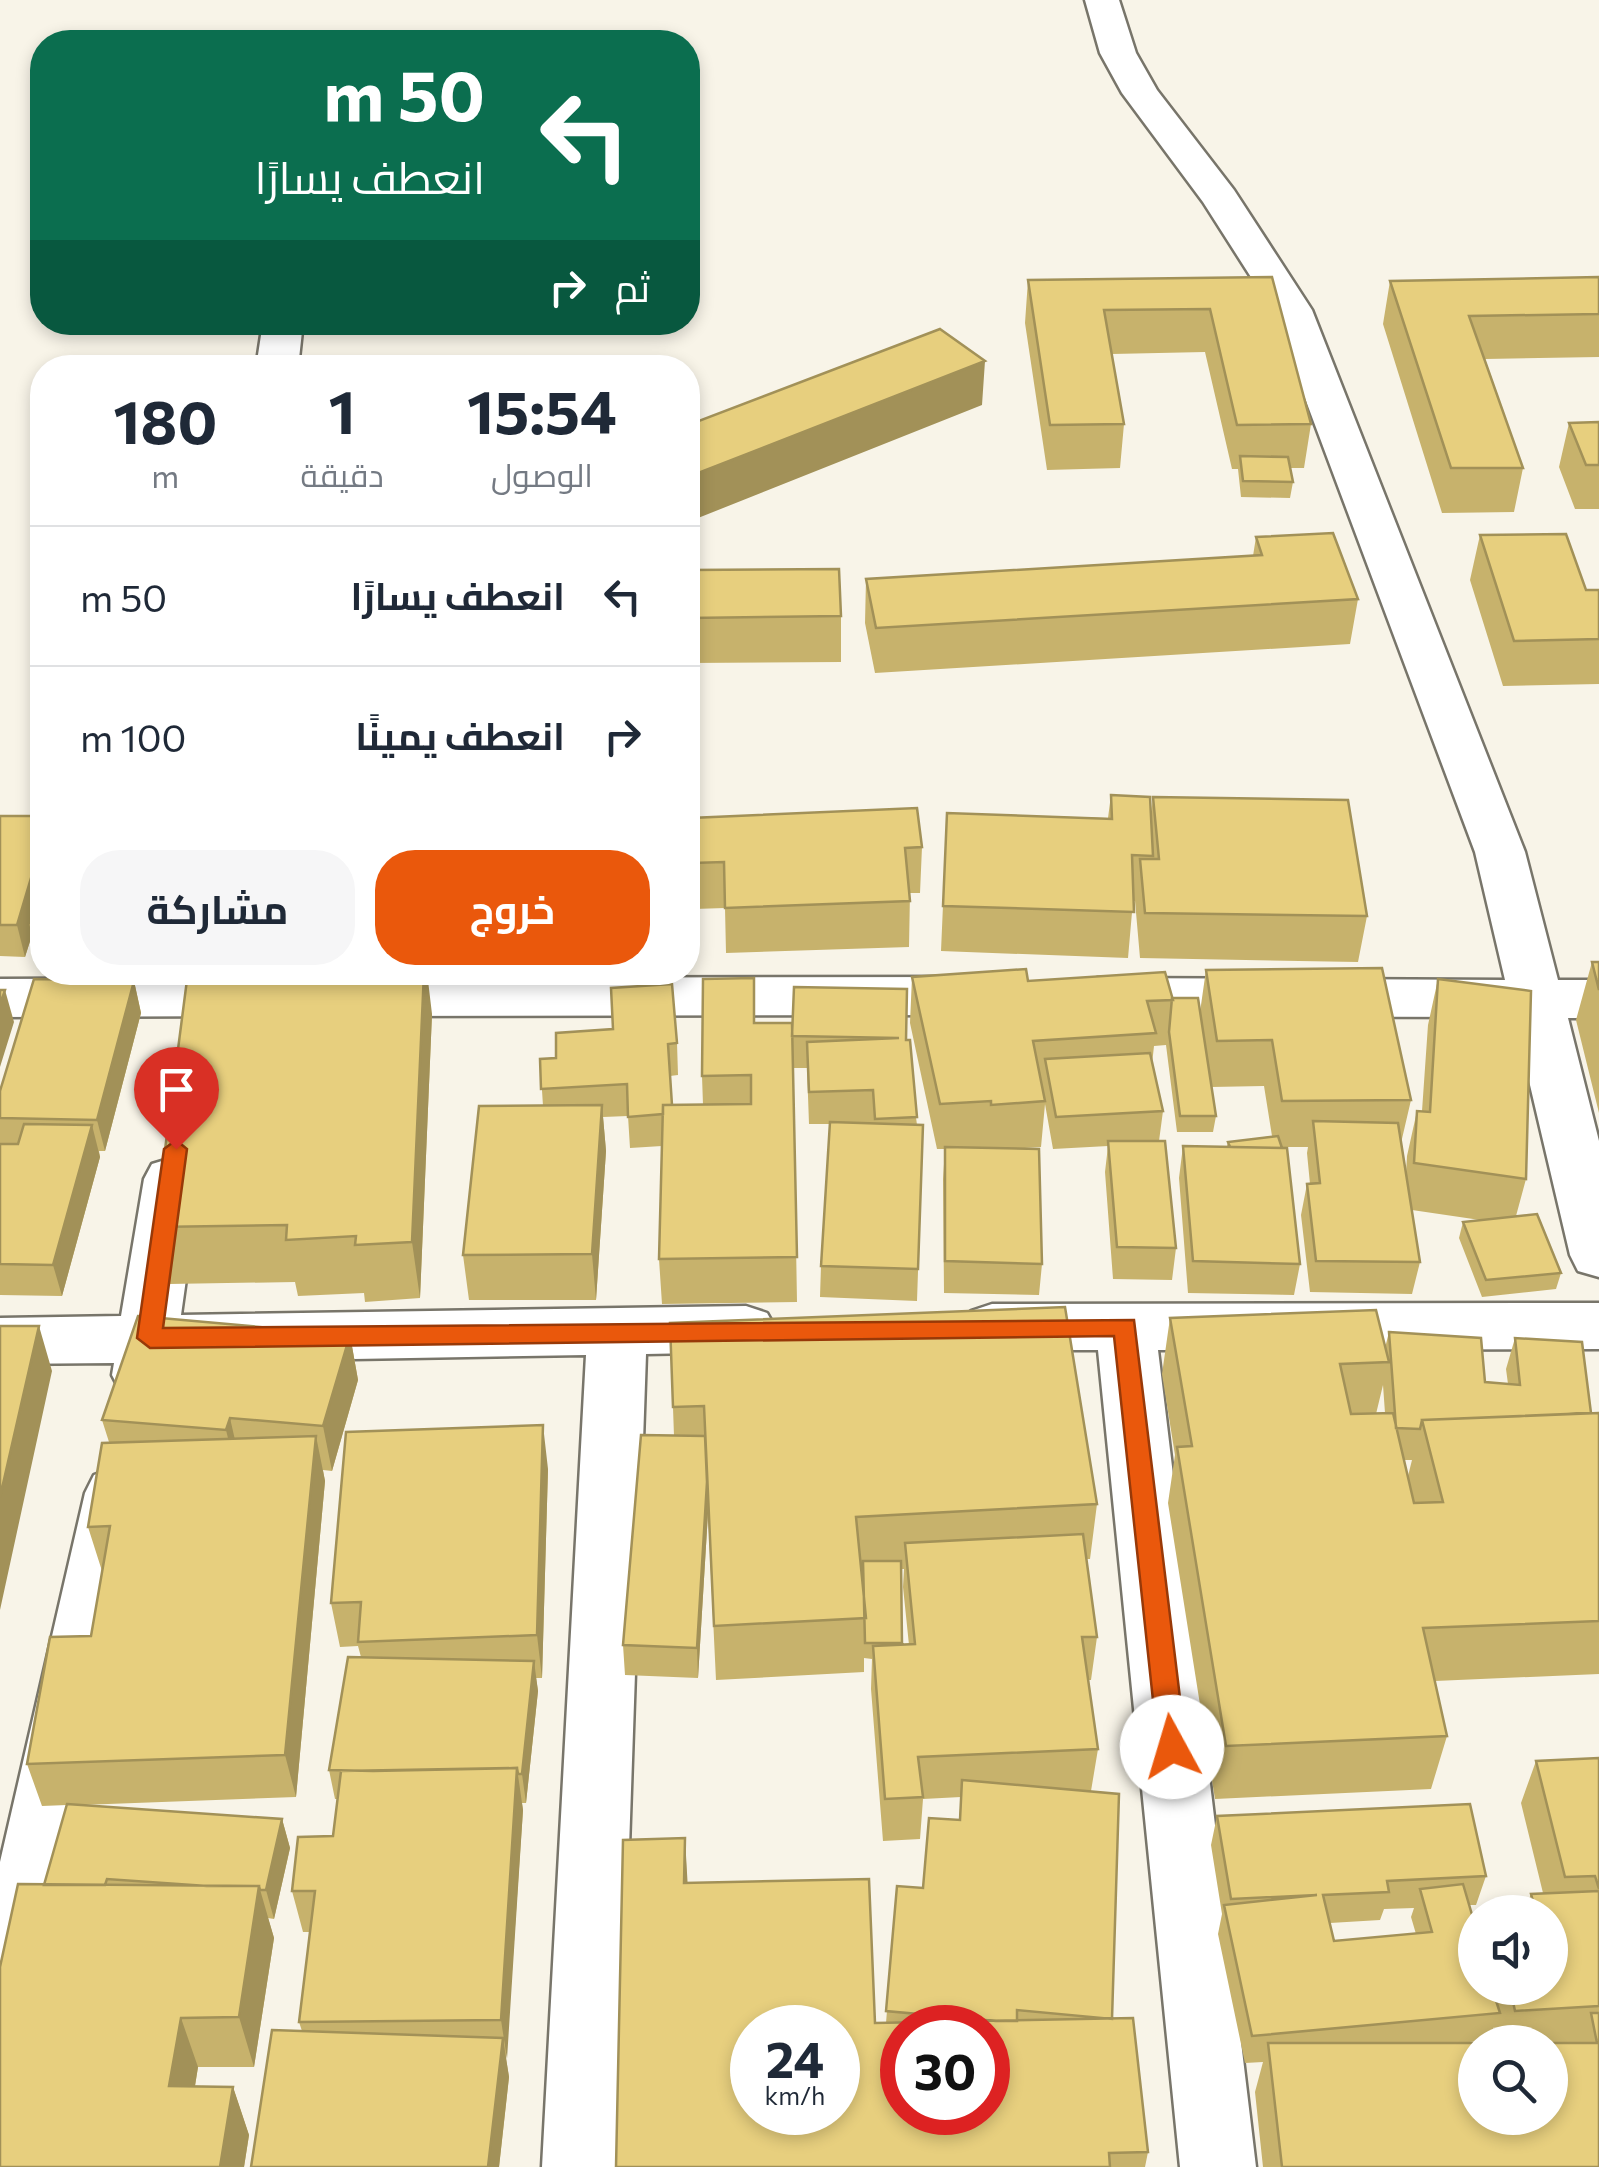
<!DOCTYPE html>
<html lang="ar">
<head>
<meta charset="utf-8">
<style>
  body { margin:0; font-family:Commissioner,Cairo,sans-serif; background:#f6f6f7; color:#1f2937; direction:rtl; height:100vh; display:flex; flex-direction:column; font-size:38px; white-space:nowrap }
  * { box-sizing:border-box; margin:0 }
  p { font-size:32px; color:#747a83 }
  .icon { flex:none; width:55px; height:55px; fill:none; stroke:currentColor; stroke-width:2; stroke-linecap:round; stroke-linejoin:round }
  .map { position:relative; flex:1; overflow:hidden; direction:ltr }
  .sheet { position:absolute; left:30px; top:355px; width:670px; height:630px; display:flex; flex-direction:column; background:#fff; border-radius:40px; box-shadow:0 5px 15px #0003; direction:rtl }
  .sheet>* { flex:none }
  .top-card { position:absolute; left:30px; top:30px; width:670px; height:305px; border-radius:40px; box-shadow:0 5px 15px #0003; direction:rtl; background:#0b6e4f; color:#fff; overflow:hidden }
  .buttons { position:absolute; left:1458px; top:1895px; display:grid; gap:20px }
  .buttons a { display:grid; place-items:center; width:110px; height:110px; border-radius:50%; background:#fff; box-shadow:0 5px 15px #0003; font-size:50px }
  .speed { position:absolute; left:730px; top:2005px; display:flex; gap:20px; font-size:50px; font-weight:700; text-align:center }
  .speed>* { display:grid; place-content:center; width:130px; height:130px; border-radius:50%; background:#fff; box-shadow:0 5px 15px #0003; line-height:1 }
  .speed small { font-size:25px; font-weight:400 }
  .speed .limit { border:15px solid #d22; background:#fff; color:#111 }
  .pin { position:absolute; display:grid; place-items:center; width:85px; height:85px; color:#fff; margin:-102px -42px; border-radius:50% 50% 50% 0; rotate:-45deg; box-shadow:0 0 10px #0007 }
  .pin .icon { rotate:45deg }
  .me { position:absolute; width:110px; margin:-55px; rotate:354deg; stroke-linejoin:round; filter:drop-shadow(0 0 8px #0008) }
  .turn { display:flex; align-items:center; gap:35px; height:210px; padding:0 50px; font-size:45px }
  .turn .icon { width:130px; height:130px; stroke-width:2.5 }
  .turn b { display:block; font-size:70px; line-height:85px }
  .then { display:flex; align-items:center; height:95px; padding:0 50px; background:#0003; gap:20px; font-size:38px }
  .eta { display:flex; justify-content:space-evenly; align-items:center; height:170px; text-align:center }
  .eta b { font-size:60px; font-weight:700; line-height:70px }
  .action { display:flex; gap:20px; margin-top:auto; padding:20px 50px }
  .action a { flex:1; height:115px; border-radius:40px; background:#ea580c; color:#fff; font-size:40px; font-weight:700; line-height:115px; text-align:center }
  .action a+a { background:#f6f6f7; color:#1f2937 }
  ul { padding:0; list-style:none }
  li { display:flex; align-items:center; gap:30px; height:140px; padding:0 50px; border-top:2px solid #e0e1e3 }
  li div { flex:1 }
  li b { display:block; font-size:38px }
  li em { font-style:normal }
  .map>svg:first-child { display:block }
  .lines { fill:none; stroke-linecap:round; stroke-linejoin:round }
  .street-casing { stroke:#78756a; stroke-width:5 }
  .street { fill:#fff; fill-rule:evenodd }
  .wall { fill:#c7b26c; fill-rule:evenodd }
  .shaded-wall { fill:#a29158 }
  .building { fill:#e7cf7e; stroke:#a29158; stroke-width:2.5; fill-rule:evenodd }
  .route { fill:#ea580c; stroke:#983908; stroke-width:2.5 }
</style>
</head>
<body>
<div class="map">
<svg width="1599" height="2167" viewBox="0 0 1599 2167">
  <rect width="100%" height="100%" fill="#f8f4e8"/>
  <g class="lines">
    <!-- street casing -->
    <g class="street-casing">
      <path id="street" d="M1085 0H1119L1136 53 1157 90 1234 190 1312 310 1525 852 1558 980H1599V1018H1568L1599 1141V1277L1578 1271 1570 1255 1514 1017 1098 1016 1079 1010 1071 997 1079 984 1098 978 1505 980 1475 852 1272 310 1203 202 1122 93 1100 53Z
        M263 322H303L298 368H256Z
        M987 977 1006 983 1014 996 1006 1009 987 1015 353 1016 334 1010 326 997 334 984 353 978Z
        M257 978 276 984 284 997 276 1010 257 1016 0 1017V979Z
        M172 1158 192 1164 200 1179 181 1315 746 1306 767 1313 776 1329 767 1345 746 1352 646 1354 618 2167H542L586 1355 174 1362 163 1392 142 1399 121 1392 112 1375 114 1363 0 1364V1318L121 1316 144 1179 152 1164Z
        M1599 1303V1349L1158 1350 1256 2167H1180L1098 1350H992L971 1343 962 1327 971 1311 992 1304Z
        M116 1467 138 1475 147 1493 36 2020 26 2044 0 2054V1862L85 1493 94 1475Z"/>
    </g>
    <!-- street -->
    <use href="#street" class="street"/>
  </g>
  <!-- wall -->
  <path class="wall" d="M1272 277 1311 424 1304 468H1290L1293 482 1290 498 1241 497 1238 469H1232L1205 352 1112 354 1124 424 1120 468 1047 470 1025 323 1028 280Z
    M1599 277V357L1485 359 1523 468 1514 512 1442 513 1383 324 1390 281Z
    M1599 422V509H1575L1559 467 1569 423Z
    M1480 535 1586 590H1599V684L1503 686 1470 580Z
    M1256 537 1358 599 1350 644 875 673 865 623 866 579 1253 556Z
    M688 570 841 616V662L688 663Z
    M1111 795 1151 816 1153 797 1367 916 1358 962 1140 958 1135 901H1133L1128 958 941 951 947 813 1108 818Z
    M0 816 42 841V956L37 955 32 935 25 957 0 956Z
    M691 818 922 847 920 893H910L909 947 726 953 725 908 694 909Z
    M1592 962H1599V1113L1576 1020Z
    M1206 970 1411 1100 1401 1143 1406 1173 1407 1156 1417 1111H1422L1428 1025 1438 979 1526 1179 1516 1216 1561 1273 1556 1289 1482 1297 1459 1238 1463 1222 1480 1220 1412 1210 1420 1262 1412 1294 1310 1292 1301 1215 1307 1184H1310L1307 1153 1308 1147H1282L1300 1264 1294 1295 1188 1293 1179 1178 1183 1146H1227L1228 1142 1272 1136 1264 1086 1211 1087 1216 1116 1213 1132H1177L1166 1045 1154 1046 1152 1064 1163 1111 1159 1141 1176 1248 1172 1280 1113 1279 1105 1172 1108 1146 1053 1149 1045 1104 1041 1147 1010 1149 1042 1264 1039 1295 944 1293 943 1179 945 1149H937L910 1023 912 977 1028 981 1172 998 1200 1012Z
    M134 981 141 1013 105 1151H99L100 1157 62 1296 0 1295V1091Z
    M432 1014 420 1298 365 1302 364 1293 298 1296 295 1282 169 1284 155 1227Z
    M754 1023 906 1040 917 1125H923L917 1301 820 1297 821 1266 830 1124H809L807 1068H793L797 1302 662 1304 659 1259 662 1146 630 1148 628 1116 603 1117 606 1151 596 1300H469L463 1255 543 1106 540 1059 677 1043 678 1075 670 1076 672 1105H703L702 1076Z
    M1170 1318 1385 1348 1389 1332 1485 1382 1508 1384 1506 1369 1515 1338 1591 1413H1599V1674L1435 1681 1447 1736 1431 1789 1215 1799 1168 1503 1175 1455 1162 1374ZM1383 1385 1385 1413 1376 1414ZM1404 1460H1412L1408 1476Z
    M670 1323 1097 1504 1090 1559H1086L1097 1637 1091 1680H1088L1098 1749 1091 1791 1112 2019 1148 2152 1145 2167H616L685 1838 687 1883 875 2023H886L897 1886 923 1888 959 1820 961 1797 923 1799 920 1839 883 1841 871 1689 872 1659 864 1658V1672L716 1680 708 1513 698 1678 625 1675 623 1645 674 1436ZM901 1569H904L903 1587 909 1645H902Z
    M350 1335 358 1380 332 1471 323 1470 325 1481 296 1797 81 1805 282 1819 290 1848 274 1919 268 1918 274 1938 254 2067H198L195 2086 233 2087 249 2135 244 2167 44 1885 67 1805 42 1806 27 1764 91 1636 102 1571 88 1527 109 1442 102 1420Z
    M548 1469 542 1678H536L538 1691 526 1803H522L523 1810 506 2059 509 2077 499 2167H251L302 2031 299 2022 310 1932H303L292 1891 333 1836 337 1799H335L329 1770 361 1657 358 1646 340 1647 331 1603Z
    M1599 1758V2167H1263L1255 2092 1263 2062 1245 2063 1218 1934 1222 1914 1211 1845 1217 1816 1486 1876 1476 1905H1469L1475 1988H1550V1912H1524L1531 1894 1543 1893 1521 1803 1536 1761ZM1414 1908 1411 1917 1416 1934 1334 1941 1330 1923 1380 1920 1384 1909ZM1494 2027 1498 2042 1460 2043 1489 2040Z"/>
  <!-- shaded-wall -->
  <path class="shaded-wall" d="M985 361 982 405 688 522V477Z
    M42 841V899L29 923 32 935 25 957 17 925Z
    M424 972H427L432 1014 420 1298 412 1242Z
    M134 981 141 1013 105 1151 97 1120Z
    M5 990 14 1022 0 1067V1005Z
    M602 1105 606 1151 596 1300 592 1254Z
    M92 1125 100 1157 62 1296 53 1265Z
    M39 1326 52 1371 0 1610V1497Z
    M350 1335 358 1380 332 1471 323 1426Z
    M230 1418 240 1462 237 1475 226 1430Z
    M543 1425 548 1469 542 1678 537 1635Z
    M316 1436 325 1481 296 1797 285 1755Z
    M707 1482 708 1513 698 1678 697 1648Z
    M534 1661 538 1691 526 1803 522 1774Z
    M517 1768 523 1810 507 2059 501 2020Z
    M282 1819 290 1848 274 1919 266 1890Z
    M685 1838 688 1890 684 1883Z
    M259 1886 274 1938 254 2067 239 2017Z
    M181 2018 198 2067 187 2135 169 2086Z
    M503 2038 509 2077 499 2167H488Z
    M233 2087 249 2135 244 2167H220Z"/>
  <!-- building -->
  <path class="building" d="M1272 277 1311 424 1237 425 1210 309 1104 310 1124 424 1050 425 1028 280Z
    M1599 277V314L1469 316 1523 468H1451L1390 281Z
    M940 329 985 361 688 477V425Z
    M1599 422V465H1586L1569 423Z
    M1240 456 1288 457 1293 482 1243 481Z
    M1333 533 1358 599 876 628 866 579 1262 555 1256 537Z
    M1566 534 1586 590H1599V639L1514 641 1480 535Z
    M839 569 841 616 688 618V570Z
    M1111 795 1150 797 1153 856 1132 855 1134 912 943 906 947 813 1112 819Z
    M1153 797 1348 800 1367 916 1145 913 1140 859H1159Z
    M917 808 922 847 905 848 910 901 725 908 724 862 692 863 691 818Z
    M0 816H42V841L17 925H0Z
    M42 895V924L29 923Z
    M1592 962H1599V990Z
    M1382 968 1411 1100 1282 1101 1272 1040 1217 1041 1206 970Z
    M1026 969 1028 981 1165 972 1173 1000 1147 1001 1156 1033 1033 1041 1045 1101 991 1105V1101L940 1104 912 977Z
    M188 972H424L412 1242 355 1245 356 1236 286 1240 287 1225 155 1227Z
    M754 978V1023H792L797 1257 659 1259 663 1105 751 1104V1075L702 1076 703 979Z
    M34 979 134 981 97 1120 0 1118V1091Z
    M1438 979 1531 991 1526 1179 1414 1163 1417 1111 1430 1112Z
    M672 984 677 1043 668 1044 672 1105H663V1114L628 1117 627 1084 541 1089 540 1059 556 1058V1033L613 1029 611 988Z
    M794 987 907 989 906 1040H910L917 1117 875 1119 873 1090 809 1092 807 1042 899 1038 792 1036Z
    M0 990H5L0 1005Z
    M1172 998H1198L1216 1116H1180L1169 1032Z
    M1150 1053 1163 1111 1056 1117 1045 1059Z
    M602 1105 592 1254 463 1255 479 1106Z
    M1313 1121 1398 1123 1420 1262 1316 1261 1307 1184 1320 1183Z
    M830 1122 923 1125 918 1269 821 1266Z
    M24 1124 92 1125 53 1265 0 1264V1144H18Z
    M1278 1136 1282 1148 1230 1147 1228 1142Z
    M1108 1141H1165L1176 1248 1117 1247Z
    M1183 1146 1287 1148 1300 1264 1193 1261Z
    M945 1147 1039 1149 1042 1264 945 1261Z
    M1537 1214 1561 1273 1486 1280 1463 1222Z
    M1065 1307 1097 1504 856 1517 866 1618 714 1626 704 1406 673 1407 670 1323Z
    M1376 1310 1389 1362 1340 1364 1351 1414 1393 1413 1414 1503 1443 1502 1422 1420 1599 1413V1621L1423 1628 1447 1736 1226 1746 1177 1447 1192 1446 1170 1318Z
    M138 1316 350 1335 323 1426 230 1418 226 1430 102 1420Z
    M0 1326H39L0 1497Z
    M1389 1332 1481 1338 1485 1382 1520 1385 1515 1338 1582 1342 1591 1413 1422 1420 1420 1429 1396 1428Z
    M543 1425 537 1635 358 1642 361 1602 331 1603 346 1432Z
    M641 1435 705 1436 707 1482 697 1648 623 1645Z
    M316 1436 285 1755 27 1764 50 1637 91 1636 110 1526 88 1527 102 1443Z
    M1083 1534 1097 1637H1082L1098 1749 918 1757 923 1797 885 1799 873 1646 915 1644 905 1543Z
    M863 1561H901L902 1643H865Z
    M348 1657 534 1661 522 1774H518L517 1768 373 1771 329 1770Z
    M1599 1758V1889L1595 1876 1565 1877 1536 1761Z
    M517 1768 501 2020 299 2022 315 1891H292L298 1837 333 1836 341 1771Z
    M962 1780 1119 1794 1112 2019 1017 2010V2021H996L886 2011 897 1886 923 1888 929 1818 960 1820Z
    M67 1804 282 1819 266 1890H260L259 1886H207L107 1879 105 1885H44Z
    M1470 1804 1486 1876 1387 1881 1389 1892 1323 1895 1334 1941 1432 1932 1420 1889 1463 1884 1475 1925V1988H1492L1500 2013 1252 2036 1224 1905 1317 1895 1231 1899 1217 1816Z
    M685 1838 684 1883 869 1879 875 2023 1133 2018 1148 2152 1109 2153 1110 2167H616L623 1840ZM752 2028H838V2112H752ZM902 2028H988V2112H902Z
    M18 1884 259 1886 239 2017 181 2018 169 2086 233 2087 220 2167H0V1967Z
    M1599 1891V2006L1515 2011 1510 1988H1550V1912H1536L1531 1894Z
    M1591 2013H1599V2167H1282L1268 2043H1475V2118H1550V2043H1597Z
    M272 2030 503 2038 488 2167H251Z"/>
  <!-- route -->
  <path class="route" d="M176 1140 187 1149 163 1328 1134 1320 1186 1747 1182 1755 1172 1759 1162 1755 1158 1747 1114 1336 150 1348 137 1338 164 1149Z"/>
</svg>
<div class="buttons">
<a><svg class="icon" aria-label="sound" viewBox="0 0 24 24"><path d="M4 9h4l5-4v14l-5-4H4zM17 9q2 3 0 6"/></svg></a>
<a><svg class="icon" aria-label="search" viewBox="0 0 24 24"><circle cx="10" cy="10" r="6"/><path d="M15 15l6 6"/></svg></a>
</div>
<div class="speed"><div>24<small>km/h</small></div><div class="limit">30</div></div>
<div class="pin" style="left:176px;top:1149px;background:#d93025"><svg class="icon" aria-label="arrive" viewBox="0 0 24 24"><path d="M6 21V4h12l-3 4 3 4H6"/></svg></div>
<svg class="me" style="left:1172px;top:1747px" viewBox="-20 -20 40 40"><circle r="19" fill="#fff"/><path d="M0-13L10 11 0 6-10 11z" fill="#ea580c"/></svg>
<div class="top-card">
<div class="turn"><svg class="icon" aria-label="left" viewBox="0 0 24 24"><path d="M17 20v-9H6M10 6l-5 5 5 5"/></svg><div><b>50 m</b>انعطف يسارًا</div></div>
<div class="then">ثم<svg class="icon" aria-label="right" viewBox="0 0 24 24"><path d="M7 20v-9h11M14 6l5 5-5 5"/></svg></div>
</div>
<section class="sheet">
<div class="eta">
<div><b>15:54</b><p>الوصول</p></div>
<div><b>1</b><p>دقيقة</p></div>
<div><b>180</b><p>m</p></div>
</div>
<ul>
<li><svg class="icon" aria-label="left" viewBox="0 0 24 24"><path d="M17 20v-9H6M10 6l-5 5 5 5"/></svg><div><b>انعطف يسارًا</b></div><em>50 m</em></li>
<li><svg class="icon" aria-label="right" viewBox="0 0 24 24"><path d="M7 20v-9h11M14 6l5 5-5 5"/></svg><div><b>انعطف يمينًا</b></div><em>100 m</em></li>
</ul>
<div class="action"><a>خروج</a><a>مشاركة</a></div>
</section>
</div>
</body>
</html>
